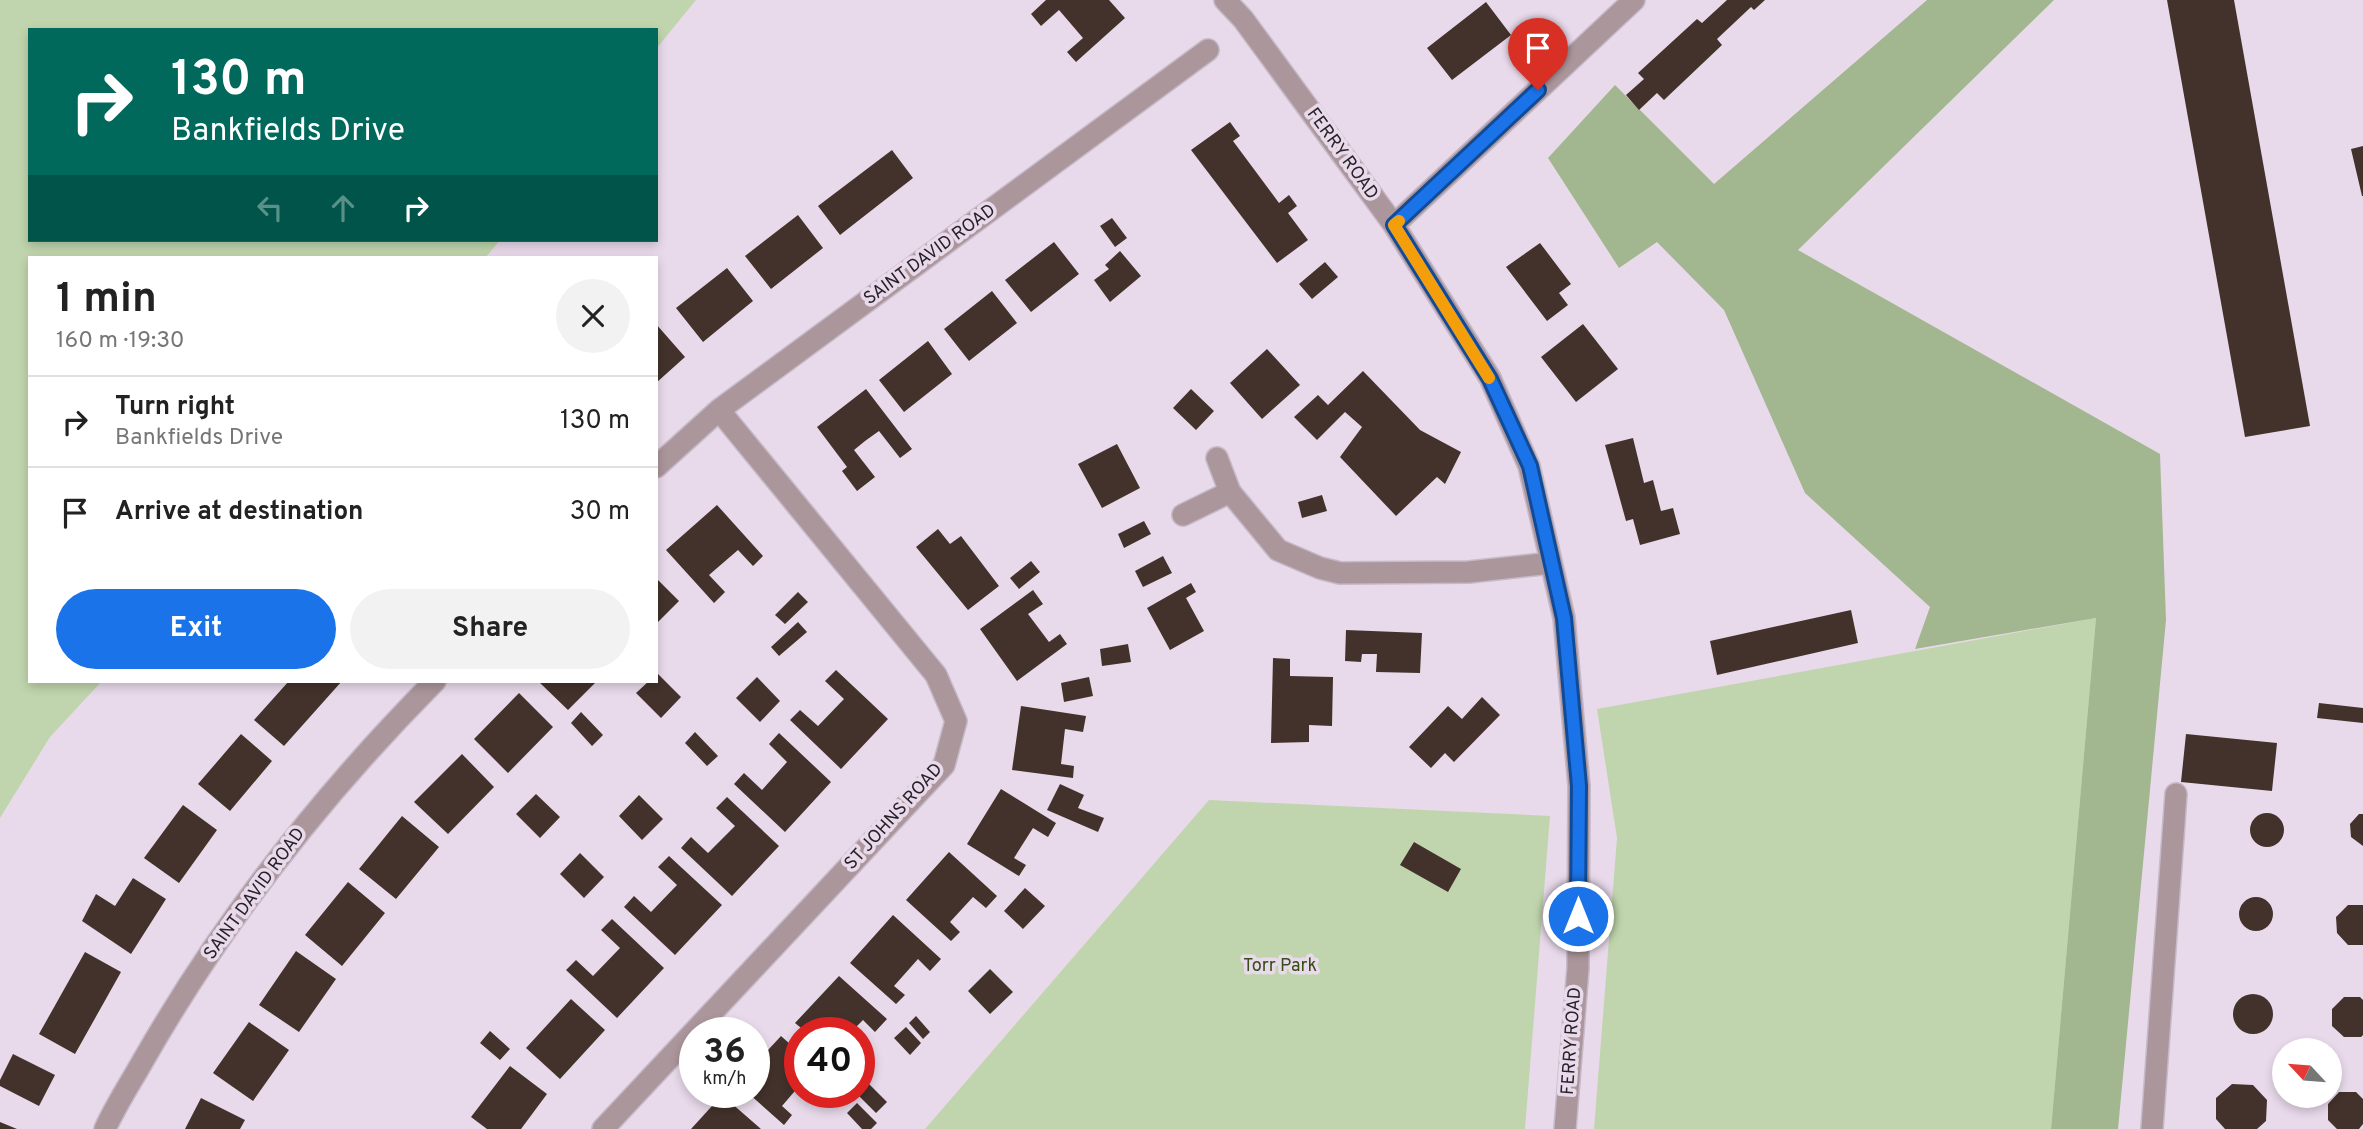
<!DOCTYPE html>
<html lang="en">
<head>
<meta charset="utf-8">
<style>
  body { margin:0; font-family:Overpass,sans-serif; background:#f2f2f2; color:#222; height:100vh; display:flex; flex-direction:column; font-size:26px; white-space:nowrap }
  * { box-sizing:border-box; margin:0 }
  p { font-size:23px; color:#767676 }
  .icon { flex:none; width:38px; height:38px; fill:none; stroke:currentColor; stroke-width:2; stroke-linecap:round; stroke-linejoin:round }
  .map { position:relative; flex:1; overflow:hidden }
  .side { position:absolute; left:28px; top:256px; width:630px; height:427px; display:flex; flex-direction:column; background:#fff; border-radius:0px; box-shadow:0 4px 10px #0003 }
  .side>* { flex:none }
  .hud { position:absolute; left:28px; top:28px; width:630px; height:214px; border-radius:0px; box-shadow:0 4px 10px #0003; background:#00695c; color:#fff; overflow:hidden }
  .needle { width:46px; rotate:296deg }
  .fabs { position:absolute; left:2272px; top:1038px; display:grid; gap:14px }
  .fabs a { display:grid; place-items:center; width:70px; height:70px; border-radius:50%; background:#fff; box-shadow:0 4px 10px #0003; font-size:35px }
  .speed { position:absolute; left:679px; top:1017px; display:flex; gap:14px; font-size:35px; font-weight:700; text-align:center }
  .speed>* { display:grid; place-content:center; width:91px; height:91px; border-radius:50%; background:#fff; box-shadow:0 4px 10px #0003; line-height:1 }
  .speed small { font-size:18px; font-weight:400 }
  .speed .limit { border:10px solid #d22; background:#fff; color:#111 }
  .pin { position:absolute; display:grid; place-items:center; width:60px; height:60px; color:#fff; margin:-72px -30px; border-radius:50% 50% 50% 0; rotate:-45deg; box-shadow:0 0 7px #0007 }
  .pin .icon { rotate:45deg }
  .me { position:absolute; width:77px; margin:-38px; rotate:0deg; stroke-linejoin:round; filter:drop-shadow(0 0 5px #0008) }
  .turn { display:flex; align-items:center; gap:24px; height:147px; padding:0 28px; font-size:32px }
  .turn .icon { width:91px; height:91px; stroke-width:2.5 }
  .turn b { display:block; font-size:49px; line-height:60px }
  .lanes { display:flex; align-items:center; height:66px; padding:0 28px; background:#0003; justify-content:center; gap:35px; direction:ltr }
  .lanes .off { opacity:.35 }
  .round { display:grid; place-items:center; flex:none; width:74px; height:74px; border-radius:37px; background:#f2f2f2 }
  .head { display:flex; align-items:center; justify-content:space-between; height:119px; padding:0 28px }
  h1 { font-size:42px; font-weight:700; line-height:52px }
  .cta { display:flex; gap:14px; margin-top:auto; padding:14px 28px }
  .cta a { flex:1; height:80px; border-radius:42px; background:#1a73e8; color:#fff; font-size:28px; font-weight:700; line-height:80px; text-align:center }
  .cta a+a { background:#f2f2f2; color:#222 }
  ul { padding:0; list-style:none }
  li { display:flex; align-items:center; gap:21px; height:91px; padding:0 28px; border-top:2px solid #e0e0e0 }
  li div { flex:1 }
  li b { display:block; font-size:26px }
  li em { font-style:normal }
  .map>svg:first-child { display:block }
  .green { fill:#c0d5ad }
  .forest { fill:#a2b78f }
  .building { fill:#43322b }
  .lines { fill:none; stroke-linecap:round; stroke-linejoin:round }
  .minor-casing { stroke:#c6b9c8; stroke-width:24 }
  .minor { stroke:#ab969c; stroke-width:21 }
  .route-casing { stroke:#114b97; stroke-width:18 }
  .route { stroke:#1a73e8; stroke-width:12 }
  .slow { stroke:#f59e0b; stroke-width:12 }
  .labels { text-anchor:middle; dominant-baseline:central; stroke-width:7; stroke-linejoin:round; paint-order:stroke }
  .street-label { font-size:18px; fill:#272128; stroke:#e9daeb }
  .park-label { font-size:18px; fill:#344e14; stroke:#e9daeb }
</style>
</head>
<body>
<div class="map">
<svg width="2363" height="1129" viewBox="0 0 2363 1129">
  <rect width="100%" height="100%" fill="#e9daeb"/>
  <!-- green -->
  <path class="green" d="M0 0H696L656 49V30H30V240H500L486 257H30V681H102L50 737 0 818Z
    M2096 618 2051 1129H1594L1617 838 1597 709Z
    M1209 800 1550 816 1525 1129H925Z"/>
  <!-- forest -->
  <path class="forest" d="M1927 0H2054L1798 250 2160 454 2166 620 2118 1129H2051L2096 618 1915 649 1930 607 1805 493 1724 310 1657 242 1619 268 1548 158 1615 85 1714 184Z"/>
  <!-- building -->
  <path class="building" d="M1046 0H1109L1125 18 1076 62 1067 52 1083 38 1059 10 1041 26 1031 14Z
    M1727 0H1765L1754 10 1751 7 1717 39 1722 45 1664 100 1657 93 1639 110 1626 95 1644 79 1638 73 1697 19 1702 23Z
    M2167 0H2234L2310 426 2245 437Z
    M1486 2 1511 35 1452 80 1427 48Z
    M1230 122 1240 136 1233 141 1279 203 1289 195 1297 206 1288 213 1308 240 1277 263 1191 150Z
    M2363 146V196H2362L2351 149Z
    M892 150 913 178 840 235 818 206Z
    M798 215 823 248 771 289 745 256Z
    M1112 218 1127 238 1115 247 1100 226Z
    M1054 242 1079 274 1031 312 1005 280Z
    M1540 243 1571 284 1559 293 1568 305 1547 321 1506 267Z
    M1120 251 1141 276 1110 302 1094 280 1109 269 1105 265Z
    M1325 262 1338 277 1312 299 1299 284Z
    M727 268 753 301 703 342 676 308Z
    M992 291 1017 323 969 361 944 329Z
    M656 324 685 357 656 383Z
    M1583 324 1618 369 1576 402 1541 357Z
    M928 341 952 374 904 412 879 380Z
    M1267 349 1300 385 1262 419 1230 383Z
    M1363 371 1420 430 1461 452 1445 484 1437 477 1396 516 1340 457 1362 427 1345 412 1317 440 1294 417 1318 395 1328 405Z
    M866 389 912 449 900 458 879 431 865 441 854 450 875 477 857 491 842 471 847 467 817 427Z
    M1191 389 1214 411 1196 430 1173 408Z
    M1633 438 1644 483 1653 480 1661 511 1673 508 1680 534 1640 545 1633 519 1626 521 1605 445Z
    M1117 444 1140 488 1102 508 1078 464Z
    M1322 495 1327 511 1302 518 1298 502Z
    M717 505 763 556 753 566 738 550 709 575 725 592 714 603 666 550Z
    M1144 521 1151 534 1124 548 1118 534Z
    M938 529 950 544 961 536 999 586 968 610 916 547Z
    M1163 556 1172 573 1143 587 1135 571Z
    M1031 561 1040 572 1019 589 1010 578Z
    M656 578 679 601 656 624Z
    M1191 583 1196 592 1186 598 1204 631 1170 650 1147 608Z
    M1033 590 1043 604 1028 614 1049 642 1060 634 1067 644 1017 681 980 629Z
    M798 592 808 602 785 624 775 615Z
    M1851 610 1858 643 1717 675 1710 641Z
    M798 622 807 632 779 656 771 647Z
    M1346 630 1422 633 1420 673 1376 672 1377 654H1362L1361 662 1345 661Z
    M1128 644 1131 662 1102 666 1100 649Z
    M1273 658 1290 659V676L1333 677 1332 726 1309 725V742L1271 743Z
    M836 670 888 719 841 769 790 720 800 710 818 726 844 699 825 681Z
    M656 672 681 697 661 718 636 693 649 681H656Z
    M757 677 780 701 760 722 736 698Z
    M1089 677 1093 696 1064 702 1061 683Z
    M289 681H342L284 746 254 720Z
    M538 681H597L568 710Z
    M519 693 553 727 508 773 474 739Z
    M1482 697 1500 715 1454 762 1445 753 1431 768 1409 747 1448 706 1462 719Z
    M2319 703 2363 708V723L2317 718Z
    M1021 706 1086 716 1083 732 1065 729 1061 764 1074 766 1073 778 1012 770Z
    M581 712 603 735 592 746 571 723Z
    M695 732 718 756 707 766 685 743Z
    M779 733 831 782 785 832 734 784 744 773 762 790 787 762 769 744Z
    M241 734 272 761 230 811 198 784Z
    M2186 734 2277 743 2272 791 2181 782Z
    M462 754 494 787 448 834 414 802Z
    M1060 784 1084 795 1078 808 1104 818 1098 832 1047 810Z
    M1001 789 1056 823 1048 837 1033 828 1014 858 1026 865 1019 876 967 844Z
    M536 794 560 817 540 838 516 814Z
    M639 795 663 819 642 840 619 816Z
    M727 797 779 846 732 896 681 848 691 837 708 853 735 826 716 808Z
    M183 805 217 830 179 883 144 858Z
    M2250 830a17 17 0 1 1 34 0a17 17 0 1 1-34 0Z
    M2359 814H2363V846L2351 837 2350 824Z
    M402 816 439 847 396 899 359 869Z
    M1414 842 1461 869 1448 892 1400 865Z
    M949 852 997 896 986 908 973 897 950 922 960 932 951 941 906 900Z
    M580 853 604 877 584 898 560 874Z
    M669 856 722 905 675 955 624 907 634 896 651 912 677 885 658 867Z
    M133 878 166 899 131 954 82 921 96 894 115 906Z
    M348 882 385 913 342 966 305 935Z
    M1025 888 1045 906 1023 929 1004 911Z
    M2239 914a17 17 0 1 1 34 0a17 17 0 1 1-34 0Z
    M2348 905H2363V945H2348L2337 933 2336 917Z
    M893 915 941 959 930 971 918 959 894 986 905 995 896 1004 850 963Z
    M612 919 664 968 617 1018 566 970 576 960 593 976 620 948 601 930Z
    M296 951 336 979 299 1032 259 1005Z
    M85 952 121 972 75 1054 39 1034Z
    M990 969 1013 992 990 1014 968 991Z
    M839 976 887 1019 875 1032 863 1020 851 1032H806L795 1023Z
    M2233 1014a20 20 0 1 1 40 0a20 20 0 1 1-40 0Z
    M2344 997H2360L2363 1000V1035L2361 1037H2344L2332 1026V1009Z
    M571 999 605 1030 560 1079 526 1048Z
    M916 1016 930 1032 923 1039 909 1023Z
    M249 1022 289 1050 253 1101 213 1073Z
    M906 1027 921 1043 910 1055 894 1038Z
    M490 1031 510 1049 500 1060 480 1043Z
    M781 1036 800 1053V1085L782 1106 792 1115 784 1125 747 1092H754V1065Z
    M13 1054 55 1075 39 1106 0 1086V1080Z
    M510 1066 547 1094 521 1129H487L471 1117Z
    M866 1081 887 1102 876 1113 855 1092H859V1087Z
    M2232 1084 2253 1085 2267 1100 2266 1121 2257 1129H2225L2216 1119V1098Z
    M2339 1092H2356L2363 1099V1124L2359 1129H2337L2328 1120V1104Z
    M722 1095 761 1129H691Z
    M201 1098 245 1120 240 1129H185Z
    M857 1103 877 1123 871 1129H862L847 1113Z
    M0 1122 17 1129H0Z"/>
  <g class="lines">
    <!-- minor casing -->
    <g class="minor-casing">
      <path id="minor" d="M1225 0 1243 19 1394 225 1490 378 1529 466 1564 618 1579 786 1578 968 1565 1129
        M1394 225 1634 0
        M1217 458 1230 492 1278 550 1320 568 1340 573 1469 572 1551 563
        M656 467 719 410 1208 50
        M1183 515 1230 492
        M105 1129C116 1105 131 1082 144 1059 223 921 323 794 435 681
        M603 1129 944 765 956 721 936 675 719 410
        M2152 1129 2176 794"/>
    </g>
    <!-- minor -->
    <use href="#minor" class="minor"/>
  </g>
  <g class="lines">
    <!-- route casing -->
    <g class="route-casing">
      <path id="route" d="M1538 90 1394 225 1490 379 1530 466 1564 618 1579 786 1578 916"/>
    </g>
    <!-- route -->
    <use href="#route" class="route"/>
    <!-- slow -->
    <path class="slow" d="M1399 221 1394 225 1489 378"/>
  </g>
  <g class="labels">
    <!-- street labels -->
    <g class="street-label">
      <text transform="translate(1342 154) rotate(54)">FERRY ROAD</text>
      <text transform="translate(930 255) rotate(-36)">SAINT DAVID ROAD</text>
      <text transform="translate(894 817) rotate(-48)">ST JOHNS ROAD</text>
      <text transform="translate(255 894) rotate(-54)">SAINT DAVID ROAD</text>
      <text transform="translate(1572 1041) rotate(-86)">FERRY ROAD</text>
    </g>
    <!-- park labels -->
    <g class="park-label">
      <text x="1280" y="966">Torr Park</text>
    </g>
  </g>
</svg>
<div class="fabs">
<a><svg class="needle" viewBox="-14 -14 28 28"><path d="M0-13l5 13h-10z" fill="#e53935"/><path d="M0 13l5-13h-10z" fill="#767676"/></svg></a>
</div>
<div class="speed"><div>36<small>km/h</small></div><div class="limit">40</div></div>
<div class="pin" style="left:1538px;top:90px;background:#d93025"><svg class="icon" aria-label="arrive" viewBox="0 0 24 24"><path d="M6 21V4h12l-3 4 3 4H6"/></svg></div>
<svg class="me" style="left:1578px;top:916px" viewBox="-20 -20 40 40"><circle r="17" fill="#1a73e8" stroke="#fff" stroke-width="3"/><path d="M0-11L8 9 0 5-8 9z" fill="#fff"/></svg>
<div class="hud">
<div class="turn"><svg class="icon" aria-label="right" viewBox="0 0 24 24"><path d="M7 20v-9h11M14 6l5 5-5 5"/></svg><div><b>130 m</b>Bankfields Drive</div></div>
<div class="lanes"><svg class="icon off" aria-label="left" viewBox="0 0 24 24"><path d="M17 20v-9H6M10 6l-5 5 5 5"/></svg><svg class="icon off" aria-label="ahead" viewBox="0 0 24 24"><path d="M12 20V5M6 11l6-6 6 6"/></svg><svg class="icon" aria-label="right" viewBox="0 0 24 24"><path d="M7 20v-9h11M14 6l5 5-5 5"/></svg></div>
</div>
<section class="side">
<div class="head"><div><h1>1 min</h1><p>160 m · 19:30</p></div><a class="round"><svg class="icon" aria-label="close" viewBox="0 0 24 24"><path d="M6 6l12 12M18 6L6 18"/></svg></a></div>
<ul>
<li><svg class="icon" aria-label="right" viewBox="0 0 24 24"><path d="M7 20v-9h11M14 6l5 5-5 5"/></svg><div><b>Turn right</b><p>Bankfields Drive</p></div><em>130 m</em></li>
<li><svg class="icon" aria-label="arrive" viewBox="0 0 24 24"><path d="M6 21V4h12l-3 4 3 4H6"/></svg><div><b>Arrive at destination</b></div><em>30 m</em></li>
</ul>
<div class="cta"><a>Exit</a><a>Share</a></div>
</section>
</div>
</body>
</html>
